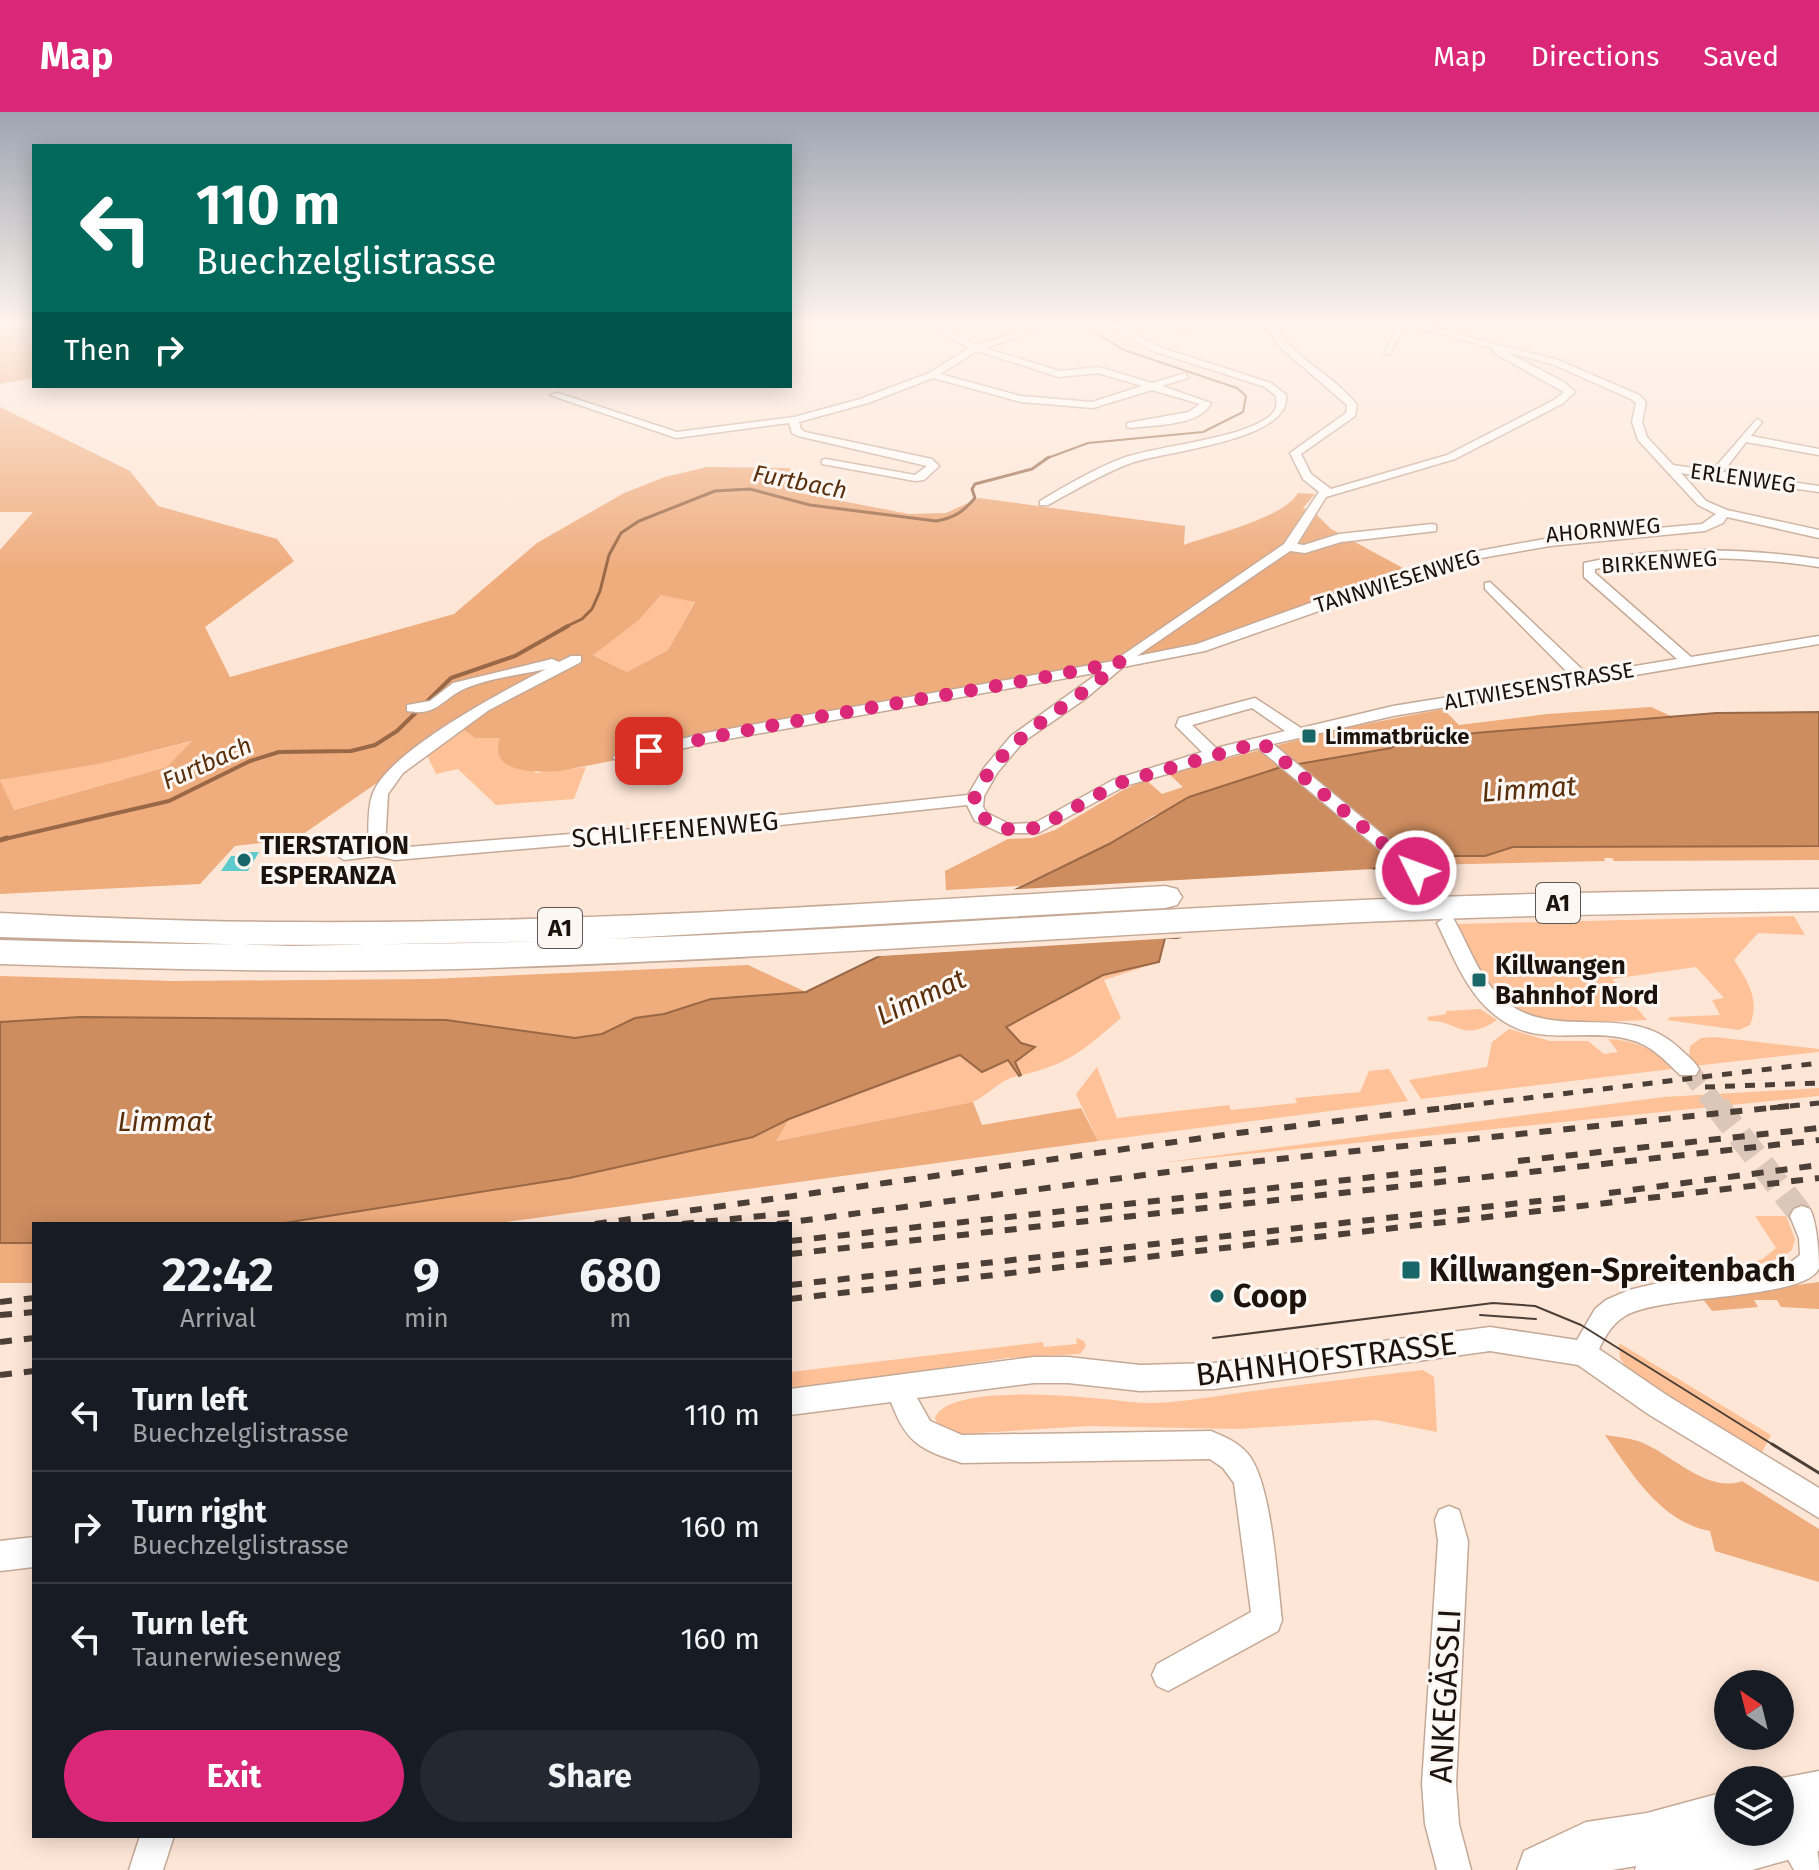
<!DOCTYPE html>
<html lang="en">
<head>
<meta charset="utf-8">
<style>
  body { margin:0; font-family:"Fira Sans",sans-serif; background:#242831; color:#f1f3f6; height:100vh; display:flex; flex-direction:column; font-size:30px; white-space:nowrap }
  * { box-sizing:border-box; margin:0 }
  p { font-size:26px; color:#9ea1a6 }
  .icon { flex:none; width:44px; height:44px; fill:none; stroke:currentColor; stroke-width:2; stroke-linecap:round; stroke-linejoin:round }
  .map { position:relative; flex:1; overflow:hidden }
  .panel { position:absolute; left:32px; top:1110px; width:760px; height:616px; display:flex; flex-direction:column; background:#171b24; border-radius:0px; box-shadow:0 4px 20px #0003 }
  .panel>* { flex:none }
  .hud { position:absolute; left:32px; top:32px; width:760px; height:244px; border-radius:0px; box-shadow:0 4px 20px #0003; background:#00695c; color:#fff; overflow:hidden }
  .needle { width:52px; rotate:325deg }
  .controls { position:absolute; left:1714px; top:1558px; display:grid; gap:16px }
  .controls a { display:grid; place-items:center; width:80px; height:80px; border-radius:50%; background:#171b24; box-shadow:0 4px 20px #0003; font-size:40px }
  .pin { position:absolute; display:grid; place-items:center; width:68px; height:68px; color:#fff; margin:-34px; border-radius:16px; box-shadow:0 4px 12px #0006 }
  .me { position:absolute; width:88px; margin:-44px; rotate:312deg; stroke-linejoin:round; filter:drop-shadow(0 0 6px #0008) }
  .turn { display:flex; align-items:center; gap:28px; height:168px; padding:0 32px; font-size:36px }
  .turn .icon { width:104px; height:104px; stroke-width:2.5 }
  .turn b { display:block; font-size:56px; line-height:68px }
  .then { display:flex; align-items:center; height:76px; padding:0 32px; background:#0003; gap:16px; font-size:30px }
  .eta { display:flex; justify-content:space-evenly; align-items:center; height:136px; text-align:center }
  .eta b { font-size:48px; font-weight:700; line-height:56px }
  .action { display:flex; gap:16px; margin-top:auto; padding:16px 32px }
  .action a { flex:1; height:92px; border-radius:48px; background:#db2777; color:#fff; font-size:32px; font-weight:700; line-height:92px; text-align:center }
  .action a+a { background:#242831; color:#f1f3f6 }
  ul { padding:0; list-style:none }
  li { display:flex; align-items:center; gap:24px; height:112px; padding:0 32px; border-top:2px solid #363941 }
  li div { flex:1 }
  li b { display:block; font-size:30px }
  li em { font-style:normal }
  header { display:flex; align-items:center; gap:48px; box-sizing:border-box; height:112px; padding:0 40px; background:#db2777; color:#fff }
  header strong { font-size:38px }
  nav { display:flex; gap:44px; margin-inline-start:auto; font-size:28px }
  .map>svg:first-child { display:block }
  .green { fill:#ffc197 }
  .forest { fill:#efac7d; fill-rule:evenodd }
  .water { fill:#ce8d5f; stroke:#996846; stroke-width:2 }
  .pier { fill:#fee6d7 }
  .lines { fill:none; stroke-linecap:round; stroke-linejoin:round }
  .stream-far3 { stroke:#996846; stroke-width:2 }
  .stream-far2 { stroke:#996846; stroke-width:3 }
  .stream-far1 { stroke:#996846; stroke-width:4 }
  .stream { stroke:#996846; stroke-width:5 }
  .building { fill:#5dcbcc }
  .minor-tunnel-far1 { stroke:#dcc6b9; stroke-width:20; stroke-dasharray:20 10; stroke-linecap:butt }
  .minor-tunnel { stroke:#dcc6b9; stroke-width:25; stroke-dasharray:25 12; stroke-linecap:butt }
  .minor-casing { stroke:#c5a996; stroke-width:3 }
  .primary-casing { stroke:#c5a996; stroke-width:3 }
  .motorway-casing { stroke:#c5a996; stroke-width:3 }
  .minor { fill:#fff; fill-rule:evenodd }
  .primary { fill:#fff; fill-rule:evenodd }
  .motorway { fill:#fff; fill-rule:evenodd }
  .tram-far1 { stroke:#4c3f37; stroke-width:2 }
  .tram { stroke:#4c3f37; stroke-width:3 }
  .rail-far1 { stroke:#4c3f37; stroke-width:5; stroke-dasharray:10 10; stroke-linecap:butt }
  .rail { stroke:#4c3f37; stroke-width:6; stroke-dasharray:12 12; stroke-linecap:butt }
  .route { stroke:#db2777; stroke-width:14; stroke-dasharray:0 25.2 }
  .poi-dot { fill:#186667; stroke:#fdf7f4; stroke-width:3 }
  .labels { text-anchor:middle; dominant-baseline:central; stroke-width:6; stroke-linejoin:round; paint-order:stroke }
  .far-street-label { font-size:22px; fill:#1d130d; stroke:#fdf7f4 }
  .far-poi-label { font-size:22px; font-weight:bold; fill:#1d130d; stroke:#fdf7f4; text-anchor:start }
  .far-water-label { font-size:24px; font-style:italic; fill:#592e0b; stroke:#fdf7f4 }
  .shield { fill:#fdf7f4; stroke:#605752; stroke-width:2 }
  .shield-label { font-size:24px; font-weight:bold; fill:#1d130d }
  .street-label { font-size:26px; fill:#1d130d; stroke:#fdf7f4 }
  .poi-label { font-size:26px; font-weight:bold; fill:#1d130d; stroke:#fdf7f4; text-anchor:start }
  .water-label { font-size:28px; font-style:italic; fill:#592e0b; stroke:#fdf7f4 }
  .near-poi-label { font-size:32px; font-weight:bold; fill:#1d130d; stroke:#fdf7f4; text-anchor:start }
  .near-street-label { font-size:32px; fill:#1d130d; stroke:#fdf7f4 }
</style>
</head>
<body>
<header>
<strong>Map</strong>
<nav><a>Map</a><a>Directions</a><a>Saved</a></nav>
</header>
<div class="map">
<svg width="1819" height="1758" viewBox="0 0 1819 1758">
  <rect width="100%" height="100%" fill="#fee6d7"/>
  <!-- green -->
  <path class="green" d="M662 482 695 489 668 538 627 560 592 542 639 508Z
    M459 614 500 626 536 661 586 655 574 687 496 693 458 657 436 662 425 639Z
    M194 629 167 655 13 698 0 668 98 652Z
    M1794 804 1805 823 1758 821 1734 848C1748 869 1760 888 1750 913L1739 918 1667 908 1670 905 1720 903 1712 888 1724 886 1696 855 1612 867 1647 908C1599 908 1530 924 1495 881 1479 860 1469 833 1456 812Z
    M1159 850 1104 868 1121 906C1084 937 1071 952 1021 963L1015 950 1021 931 1006 915 1103 863Z
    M1480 897 1497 908C1461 932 1457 907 1429 909L1427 905 1446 902V899Z
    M1509 917 1550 929H1588L1604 942 1618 940 1608 927C1634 928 1655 937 1672 957L1421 987 1409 968 1487 955 1492 930Z
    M1715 925 1819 937V940L1694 954 1689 946 1690 934 1701 926Z
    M960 943 1008 947 1017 964C998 969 990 982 973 990L775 1029 789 1007Z
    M1097 955 1117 1006 1229 993 1231 998 1297 991 1295 986 1360 980 1369 959 1389 957 1408 989 1098 1029 1076 982Z
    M1819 976V984L1159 1051 1664 985Z
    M1755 1104H1786L1795 1127 1792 1138C1764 1162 1662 1164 1622 1170L1620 1167 1761 1148 1776 1136Z
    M1076 1226 1084 1229 1086 1234 1080 1242 1007 1246 790 1279V1260L1043 1230 1044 1235 1077 1232Z
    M1619 1231 1771 1323 1759 1346 1632 1264 1620 1246Z
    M1423 1258 1434 1265 1437 1320 1376 1308 1239 1317 1089 1314 962 1322C949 1322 939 1319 935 1306 949 1269 1095 1286 1130 1290 1168 1294 1207 1285 1246 1280 1305 1272 1364 1265 1423 1258Z"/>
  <!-- forest -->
  <path class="forest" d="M0 213H34V266L0 272Z
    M0 295 130 359 158 394 277 427 294 449 205 515 230 565 454 502 537 431 624 381 665 365 707 355 790 356V379L909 402 946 401 979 386 1185 414 1184 433C1212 423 1284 406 1298 381L1315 382 1303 396 1315 401 1331 417 1412 461 1227 528 560 659C538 661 487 662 500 626H475L459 614 296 727 235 734 200 772 0 782V438L33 400H0ZM661 483 695 490 668 538 627 560 593 543 639 508ZM192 629 167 655 14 698 0 668 99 652Z
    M1651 595 1673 605 1475 621 1439 627 1420 623 1407 625 1391 636 1281 655 1153 704 1109 732 1020 774 946 778 945 759 1008 727 1032 726 1055 718 1123 678 1146 668 1162 682 1183 675 1169 662 1335 618 1443 597 1459 613 1547 602Z
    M1684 732 1819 734V748L1614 749 1612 746H1604L1605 749 1423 753 1421 746 1485 744 1513 735Z
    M748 853 806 880 711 887 664 902 635 906 602 922 575 926 446 908 80 905 0 910V864L174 869 430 867Z
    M973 990 982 1013 1081 996 1098 1029 491 1112H278L569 1066 753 1025 789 1007 776 1029Z
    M0 1131H34V1171H0Z
    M1819 1170V1197L1781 1195 1777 1188H1754L1758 1195 1712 1199 1702 1186Z
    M1605 1323C1617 1325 1632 1326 1643 1331 1672 1343 1709 1382 1742 1369L1819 1417V1470L1715 1439 1710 1419C1661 1410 1632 1362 1605 1323Z"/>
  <!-- water -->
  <path class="water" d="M1819 600V734L1513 735 1485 744H1408L1373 757 1281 781 1178 826H1165L1159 850 1103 863 1006 915 1021 931 1035 935 1015 950 1021 963 1019 964 1008 948 982 960 960 943 789 1007 753 1025 569 1066 278 1112H34V1131H0V910L80 905 446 908 575 926 602 922 635 906 664 902 711 887 806 880 1109 732 1189 685 1281 655 1391 636 1407 625 1420 623 1439 627 1475 621 1716 601Z"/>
  <!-- pier -->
  <path class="pier" d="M1373 757 1374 761 1282 785 1190 825 865 845 1001 778Z"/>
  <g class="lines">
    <!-- stream-far3 -->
    <path class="stream-far3" d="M1045 347 1088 331 1203 320 1243 300 1246 284 1237 276 1124 238 1082 213"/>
    <!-- stream-far2 -->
    <path class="stream-far2" d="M563 516 582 507 592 497 600 479 609 443 621 421 639 409 715 379 750 377 810 393 936 409C954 406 963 400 975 386L972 377 975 372 1032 357 1049 345"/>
    <!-- stream-far1 -->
    <path class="stream-far1" d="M0 728 169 689 250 649 279 640 351 639 375 633 397 619 451 566 515 544 568 514"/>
    <!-- stream -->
    <path class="stream" d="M0 728 7 726"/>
  </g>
  <!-- building -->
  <path class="building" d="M241 740H259L248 759H221L231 744H238Z"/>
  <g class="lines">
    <!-- minor-tunnel-far1 -->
    <path class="minor-tunnel-far1" d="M1416 759 1444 808
      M1688 957 1718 996"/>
    <!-- minor-tunnel -->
    <path class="minor-tunnel" d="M1717 994 1802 1104"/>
    <!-- minor casing -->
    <g class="minor-casing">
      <path id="minor" d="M930 213H940L977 233 1040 213H1052L985 236 1060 259 1099 255 1152 271 1185 261 1188 266 1162 274 1211 291C1201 314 1153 313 1131 316L1127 315V311L1189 300 1200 292 1152 278 1093 296 1021 290 933 266 868 291 799 310 801 317 805 320 932 347 939 354 937 356 924 368 915 369 822 352V348L826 347 915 363 927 354 798 324 792 321 789 311 676 326 550 283 558 281 677 320 794 305 860 287 929 261 969 236ZM977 239 1059 265 1098 261 1142 274 1092 290 1021 284 940 262Z
        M1108 213H1118L1159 235 1271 271 1286 283C1292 329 1164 339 1131 351 1102 362 1075 378 1048 393H1040V389C1067 373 1094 357 1123 346 1160 333 1246 327 1272 302 1277 297 1277 291 1276 284L1265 275 1153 239Z
        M1172 213H1181L1189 220 1182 222Z
        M1265 213H1273C1294 247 1333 262 1357 293L1355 304 1301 342 1311 362 1331 377 1447 343 1554 288 1564 280 1494 241 1492 236 1410 213H1423L1558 248 1639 283 1646 290 1642 310 1647 325 1673 353 1712 359 1757 307 1762 310 1751 324 1819 337V343L1746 330 1723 360 1819 374V380L1681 361 1706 389 1727 398 1819 418V426L1727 405 1723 411 1705 419 1550 434 1458 450 1205 539 1123 555 1085 587 1023 630 997 661 984 684 983 695 987 701 1009 712 1035 711 1113 668 1202 640 1176 614 1179 606 1255 586 1301 616 1393 594 1572 565 1485 477V471L1490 470 1587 562 1677 547 1584 465V451C1660 434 1743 436 1819 447V455C1746 444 1668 442 1595 457V461L1691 545 1819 524V532L1393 604 1273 632 1422 755 1425 759 1416 765 1410 763 1258 636 1125 674 1038 721H1001L975 709 967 693 697 722 395 748 376 744 344 748 335 742 338 738 368 733C369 718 367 699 372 684 384 641 507 577 546 557 520 563 489 566 464 577 442 587 437 605 407 599V593L430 589 453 571 552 547 559 550 571 544H581V550L489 598 403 661 388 682 385 734 395 736 697 712 968 683 984 656 1011 624 1100 560 706 631 621 651 613 646 615 643 706 621 1114 549 1284 432 1319 380 1303 367 1290 341 1346 301 1347 293 1282 237ZM1506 240 1552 252 1631 287 1636 291 1632 310 1638 328 1698 393 1716 402 1702 412 1550 426 1456 443 1349 477 1197 532 1137 544 1290 439 1305 441 1341 430 1436 419V413L1432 412 1339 422 1304 433 1297 432 1326 385 1455 347 1562 292 1575 280 1564 270ZM1252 596 1285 619 1216 636 1192 613Z
        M1397 213H1405L1390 242H1384Z
        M1446 805 1453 806C1470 835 1481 873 1510 893 1561 928 1629 890 1678 935 1685 942 1694 948 1699 957L1696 963H1680C1666 949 1651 933 1631 928 1579 913 1533 942 1486 895 1463 872 1451 839 1437 811Z
        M1802 1094 1810 1097C1817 1111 1819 1141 1819 1156 1807 1188 1661 1182 1625 1204 1613 1211 1605 1224 1599 1237L1668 1284 1819 1376V1406L1648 1302 1578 1253 1490 1239 1214 1277 1140 1279 1068 1271H1034L917 1286 930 1309 962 1323 1211 1319C1225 1325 1238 1330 1248 1342 1272 1371 1277 1468 1282 1508L1278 1519 1168 1579 1157 1574 1152 1563 1157 1552 1251 1500 1234 1371 1223 1356 1210 1347 962 1351C921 1338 906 1331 891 1290L790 1303V1277L1034 1245H1068L1140 1253 1214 1251 1490 1215 1577 1228 1595 1197 1606 1188 1629 1178 1671 1168 1787 1153 1800 1143 1799 1126 1790 1104 1794 1097Z
        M1449 1394 1459 1398 1468 1429 1456 1672 1459 1712 1471 1758H1437L1425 1712 1422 1672 1438 1429 1435 1408 1439 1398Z
        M34 1425V1455L0 1459V1429Z
        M1780 1695C1809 1707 1819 1728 1819 1758H1794L1780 1733 1766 1720H1780Z
        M140 1724H174L163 1758H129Z"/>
    </g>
    <!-- primary casing -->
    <g class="primary-casing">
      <path id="primary" d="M1819 1659V1739L1752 1758H1635L1636 1754 1612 1758H1517L1524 1739 1586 1710 1647 1701 1728 1679V1720H1780V1668H1772Z"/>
    </g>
    <!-- motorway casing -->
    <g class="motorway-casing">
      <path id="motorway" d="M1165 774 1177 777 1182 785 1177 793 1165 796 607 827C859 818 1110 799 1362 788 1514 781 1667 779 1819 777V799C1666 801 1514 803 1362 810 1060 825 759 848 457 857 305 861 152 857 0 852V828C182 833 363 835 545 829L291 834 0 825V801C97 806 193 810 290 810 582 812 874 791 1165 774Z"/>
    </g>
    <!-- minor -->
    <use href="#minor" class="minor"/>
    <!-- primary -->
    <use href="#primary" class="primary"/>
    <!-- motorway -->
    <use href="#motorway" class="motorway"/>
    <!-- tram-far1 -->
    <path class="tram-far1" d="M1480 1203 1536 1207
      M1213 1226 1493 1191 1535 1194 1581 1213 1775 1334"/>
    <!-- tram -->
    <path class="tram" d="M1772 1332 1819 1361"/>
    <!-- rail-far1 -->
    <path class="rail-far1" d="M1705 975 1819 971
      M1444 996 1819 951
      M1770 996 1819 991"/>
    <!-- rail -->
    <path class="rail" d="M1518 1049 1819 1016
      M1609 1081 1819 1053
      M595 1112 1238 1021 1461 994
      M682 1112 791 1101
      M777 1112 1212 1054 1789 994
      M790 1129 1446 1057
      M790 1142 1819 1028
      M790 1173 1565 1086
      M790 1187 1819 1066
      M0 1190 34 1186
      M0 1203 34 1200
      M0 1230 34 1226
      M0 1263 34 1259"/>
  </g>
  <!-- sky -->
  <linearGradient id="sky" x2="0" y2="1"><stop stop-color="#9da4b1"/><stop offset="0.46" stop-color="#fff4ed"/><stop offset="1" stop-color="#fff4ed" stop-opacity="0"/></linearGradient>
  <rect width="1819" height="459" fill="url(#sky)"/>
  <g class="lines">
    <!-- route -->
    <path class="route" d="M649 639C805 603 964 583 1120 550 1071 597 1002 622 974 687L981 705 1007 717 1038 716 1119 671 1261 630 1416 759"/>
  </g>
  <!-- markers -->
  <g class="poi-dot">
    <rect x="1301" y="616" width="16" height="16" rx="4"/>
    <circle cx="244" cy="748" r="8"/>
    <rect x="1471" y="860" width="16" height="16" rx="4"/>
    <rect x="1401" y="1148" width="20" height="20" rx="4"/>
    <circle cx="1217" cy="1184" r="8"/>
  </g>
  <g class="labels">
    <!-- far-street labels -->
    <g class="far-street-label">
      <text transform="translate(1743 366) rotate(8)">ERLENWEG</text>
      <text transform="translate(1603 418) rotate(-5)">AHORNWEG</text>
      <text transform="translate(1659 450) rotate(-4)">BIRKENWEG</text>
      <text transform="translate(1397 469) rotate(-17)">TANNWIESENWEG</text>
      <text transform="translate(1539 574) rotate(-10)">ALTWIESENSTRASSE</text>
    </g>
    <!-- far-poi labels -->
    <g class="far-poi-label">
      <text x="1325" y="624">Limmatbrücke</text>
    </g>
    <!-- far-water labels -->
    <g class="far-water-label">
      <text transform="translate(800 370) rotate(11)">Furtbach</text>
      <text transform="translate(207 651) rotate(-24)">Furtbach</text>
    </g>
    <!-- shield labels -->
    <g class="shield">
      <rect x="1536" y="771" width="44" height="40" rx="6"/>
      <rect x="538" y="796" width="44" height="40" rx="6"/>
    </g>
    <g class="shield-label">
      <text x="1558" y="791">A1</text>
      <text x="560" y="816">A1</text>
    </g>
    <!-- street labels -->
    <g class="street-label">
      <text transform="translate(675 718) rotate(-5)">SCHLIFFENENWEG</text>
    </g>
    <!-- poi labels -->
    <g class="poi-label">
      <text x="260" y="733">TIERSTATION<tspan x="260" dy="30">ESPERANZA</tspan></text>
      <text x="1495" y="853">Killwangen<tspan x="1495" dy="30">Bahnhof Nord</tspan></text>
    </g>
    <!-- water labels -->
    <g class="water-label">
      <text transform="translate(1529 677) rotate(-4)">Limmat</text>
      <text transform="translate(921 885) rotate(-25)">Limmat</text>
      <text x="165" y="1009">Limmat</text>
    </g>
    <!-- near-poi labels -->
    <g class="near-poi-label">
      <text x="1429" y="1158">Killwangen-Spreitenbach</text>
      <text x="1233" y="1184">Coop</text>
    </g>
    <!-- near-street labels -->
    <g class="near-street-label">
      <text transform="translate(1326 1247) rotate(-7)">BAHNHOFSTRASSE</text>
      <text transform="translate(1445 1584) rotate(-87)">ANKEGÄSSLI</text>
    </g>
  </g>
</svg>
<div class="controls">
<a><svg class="needle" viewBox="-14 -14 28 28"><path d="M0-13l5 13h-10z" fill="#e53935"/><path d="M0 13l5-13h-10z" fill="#9ea1a6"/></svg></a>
<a><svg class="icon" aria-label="layers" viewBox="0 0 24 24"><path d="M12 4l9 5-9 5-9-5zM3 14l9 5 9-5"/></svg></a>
</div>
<div class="pin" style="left:649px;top:639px;background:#d93025"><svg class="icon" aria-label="arrive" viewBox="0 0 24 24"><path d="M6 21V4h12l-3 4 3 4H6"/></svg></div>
<svg class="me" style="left:1416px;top:759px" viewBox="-20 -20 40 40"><circle r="17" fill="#db2777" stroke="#fff" stroke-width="3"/><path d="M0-11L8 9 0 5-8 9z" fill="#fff"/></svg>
<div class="hud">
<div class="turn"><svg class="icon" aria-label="left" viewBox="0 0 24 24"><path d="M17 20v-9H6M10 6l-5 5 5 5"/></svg><div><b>110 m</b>Buechzelglistrasse</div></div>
<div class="then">Then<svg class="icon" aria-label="right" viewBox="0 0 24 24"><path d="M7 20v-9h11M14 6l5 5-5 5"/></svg></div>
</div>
<section class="panel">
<div class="eta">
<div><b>22:42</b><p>Arrival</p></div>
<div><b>9</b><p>min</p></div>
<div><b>680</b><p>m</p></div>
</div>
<ul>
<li><svg class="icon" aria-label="left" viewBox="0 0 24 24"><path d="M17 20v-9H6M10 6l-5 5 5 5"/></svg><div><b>Turn left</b><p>Buechzelglistrasse</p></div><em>110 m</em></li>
<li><svg class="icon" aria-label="right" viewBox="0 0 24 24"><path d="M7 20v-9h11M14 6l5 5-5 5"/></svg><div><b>Turn right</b><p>Buechzelglistrasse</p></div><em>160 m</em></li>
<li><svg class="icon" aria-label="left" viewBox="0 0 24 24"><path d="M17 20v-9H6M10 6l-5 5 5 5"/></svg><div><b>Turn left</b><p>Taunerwiesenweg</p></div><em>160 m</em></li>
</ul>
<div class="action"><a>Exit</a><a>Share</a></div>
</section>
</div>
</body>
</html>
